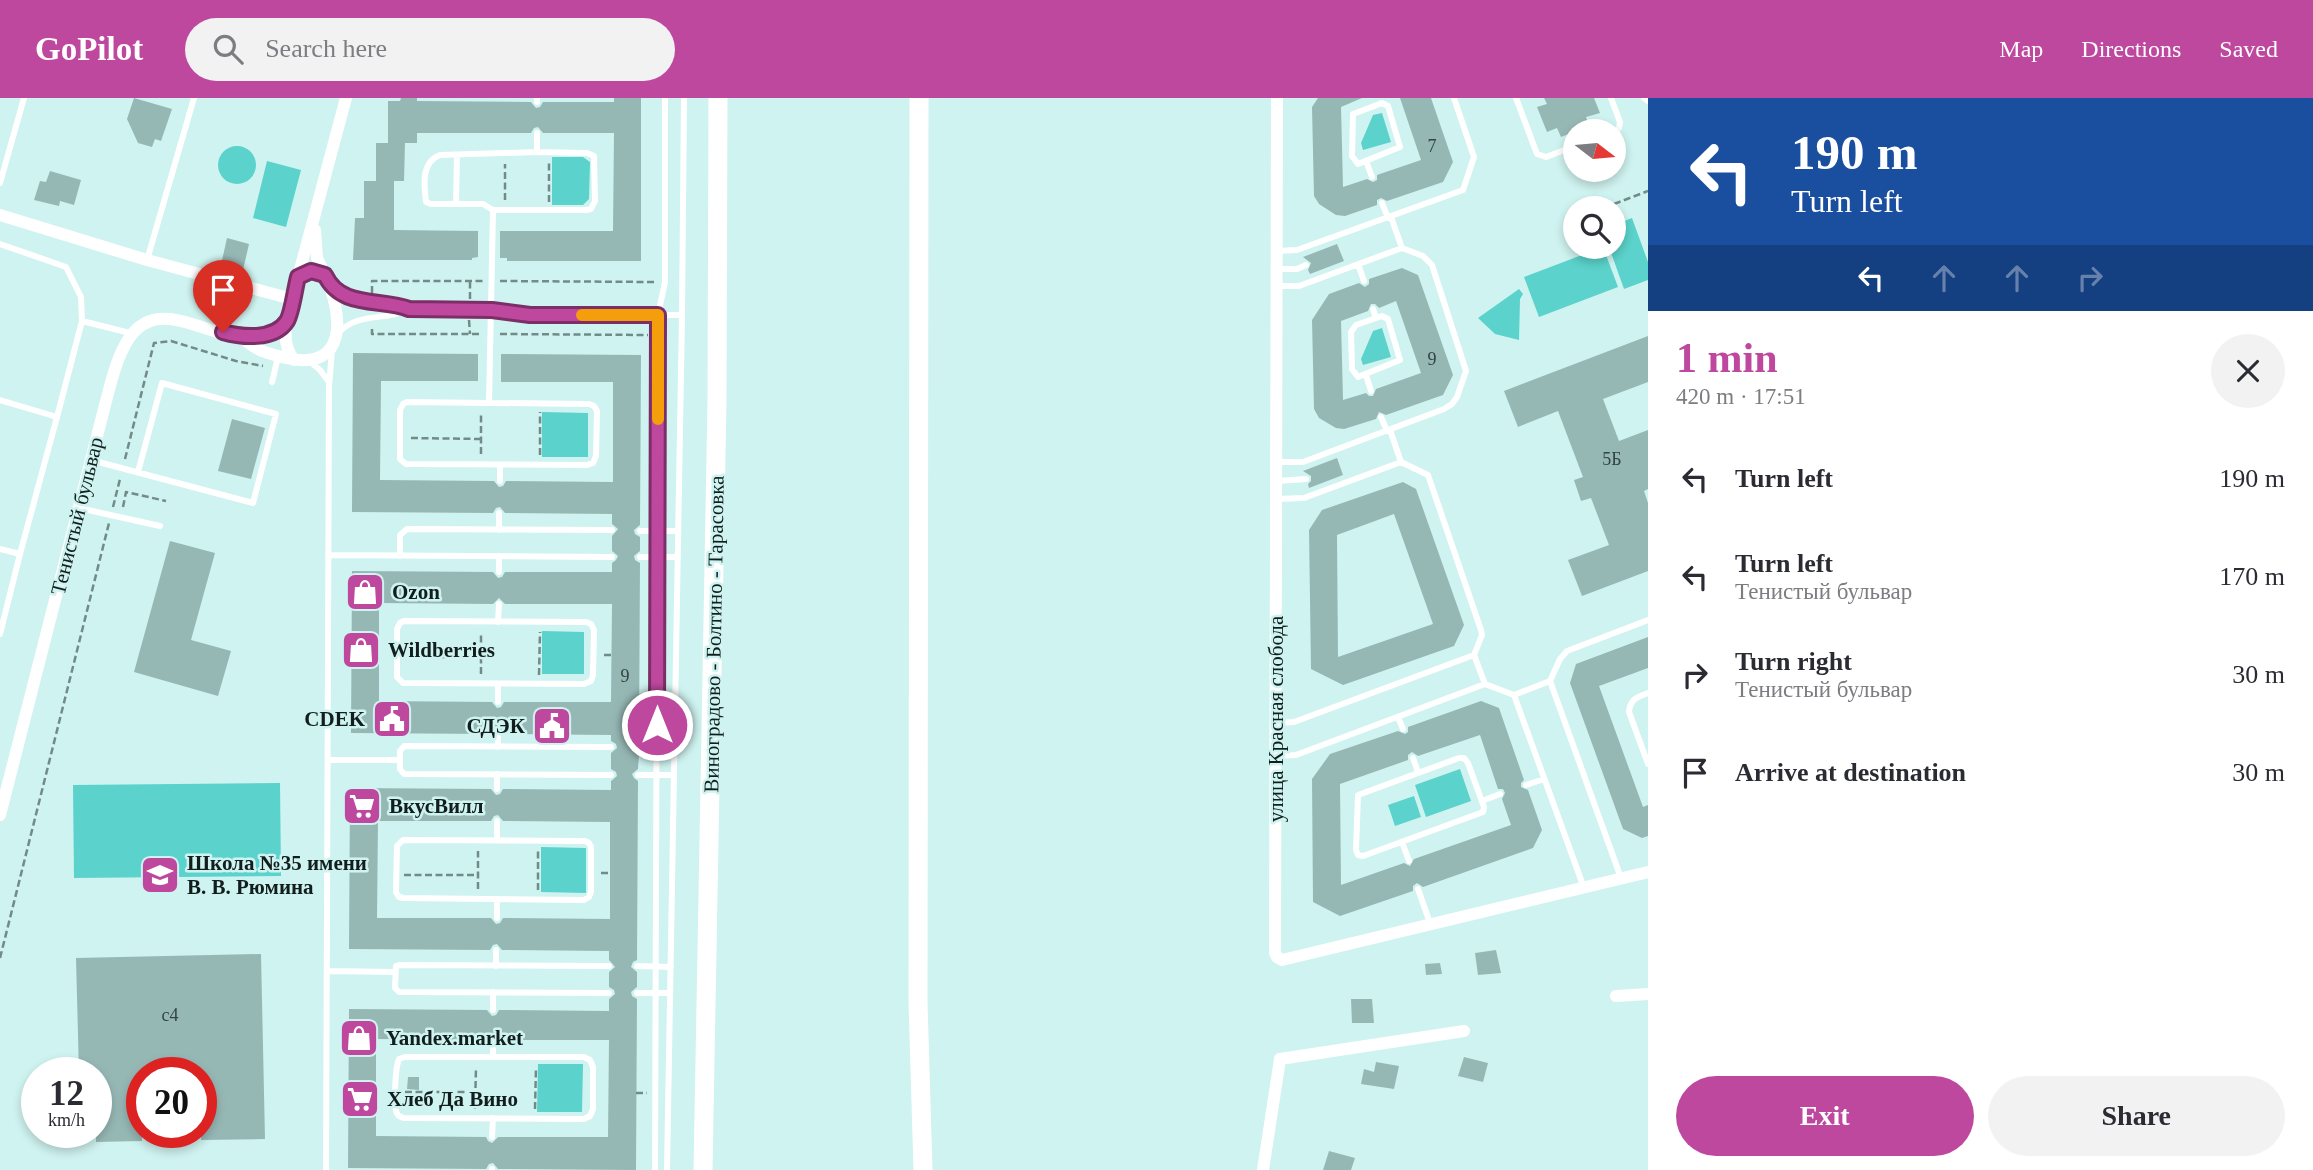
<!DOCTYPE html>
<html lang="en">
<head>
<meta charset="utf-8">
<style>
  body { margin:0; font-family:"Times New Roman",serif; background:#f2f2f3; color:#2b2b33; height:100vh; display:flex; flex-direction:column; font-size:26px; white-space:nowrap }
  * { box-sizing:border-box; margin:0 }
  p { font-size:23px; color:#7c7c81 }
  .icon { flex:none; width:38px; height:38px; fill:none; stroke:currentColor; stroke-width:2; stroke-linecap:round; stroke-linejoin:round }
  .map { position:relative; flex:1; overflow:hidden }
  .drawer { display:flex; flex-direction:column; background:#fff; width:665px }
  .drawer>* { flex:none }
  .hud { background:#1a4fa0; color:#fff; overflow:hidden }
  .needle { width:46px; rotate:106deg }
  .fabs { position:absolute; left:1563px; top:21px; display:grid; gap:14px }
  .fabs a { display:grid; place-items:center; width:63px; height:63px; border-radius:50%; background:#fff; box-shadow:0 4px 10px #0003; font-size:35px }
  .speed { position:absolute; left:21px; top:959px; display:flex; gap:14px; font-size:35px; font-weight:700; text-align:center }
  .speed>* { display:grid; place-content:center; width:91px; height:91px; border-radius:50%; background:#fff; box-shadow:0 4px 10px #0003; line-height:1 }
  .speed small { font-size:18px; font-weight:400 }
  .speed .limit { border:10px solid #d22; background:#fff; color:#111 }
  .pin { position:absolute; display:grid; place-items:center; width:60px; height:60px; color:#fff; margin:-72px -30px; border-radius:50% 50% 50% 0; rotate:-45deg; box-shadow:0 0 7px #0007 }
  .pin .icon { rotate:45deg }
  .me { position:absolute; width:77px; margin:-38px; rotate:0deg; stroke-linejoin:round; filter:drop-shadow(0 0 5px #0008) }
  .turn { display:flex; align-items:center; gap:24px; height:147px; padding:0 28px; font-size:32px }
  .turn .icon { width:91px; height:91px; stroke-width:2.5 }
  .turn b { display:block; font-size:49px; line-height:60px }
  .lanes { display:flex; align-items:center; height:66px; padding:0 28px; background:#0003; justify-content:center; gap:35px; direction:ltr }
  .lanes .off { opacity:.35 }
  .round { display:grid; place-items:center; flex:none; width:74px; height:74px; border-radius:37px; background:#f2f2f3 }
  .headline { display:flex; align-items:center; justify-content:space-between; height:119px; padding:0 28px }
  h1 { font-size:42px; font-weight:800; line-height:52px; color:#bf489f }
  .cta { display:flex; gap:14px; margin-top:auto; padding:14px 28px }
  .cta a { flex:1; height:80px; border-radius:42px; background:#bf489f; color:#fff; font-size:28px; font-weight:800; line-height:80px; text-align:center }
  .cta a+a { background:#f2f2f3; color:#2b2b33 }
  ul { padding:0; list-style:none }
  li { display:flex; align-items:center; gap:21px; height:98px; padding:0 28px }
  li div { flex:1 }
  li b { display:block; font-size:26px }
  li em { font-style:normal }
  header { display:flex; align-items:center; gap:42px; box-sizing:border-box; height:98px; padding:0 35px; background:#bf489f; color:#fff }
  header strong { font-size:33px }
  nav { display:flex; gap:38px; margin-inline-start:auto; font-size:24px }
  .search { width:490px; height:63px; background:#f2f2f3; display:flex; align-items:center; gap:18px; box-sizing:border-box; padding:0 24px; border-radius:38px; color:#7c7c81; font-size:26px }
  main { display:flex; flex:1; min-height:0 }
  .map>svg:first-child { display:block }
  .green { fill:#5bd2cb }
  .building { fill:#96b8b5; fill-rule:evenodd }
  .lines { fill:none; stroke-linecap:round; stroke-linejoin:round }
  .path { stroke:#728b89; stroke-width:2.5; stroke-dasharray:7 3.5; stroke-linecap:butt }
  .lane { stroke:#fff; stroke-width:6 }
  .street { stroke:#fff; stroke-width:12 }
  .primary { stroke:#fff; stroke-width:19 }
  .route-casing { stroke:#7c2f67; stroke-width:18 }
  .route { stroke:#bf489f; stroke-width:12 }
  .slow { stroke:#f59e0b; stroke-width:12 }
  .labels { text-anchor:middle; dominant-baseline:central; stroke-width:5; stroke-linejoin:round; paint-order:stroke }
  .number-label { font-size:18px; fill:#324443 }
  .street-label { font-size:21px; fill:#111e1d; stroke:#cff3f0 }
  .poi-label { font-size:21px; font-weight:bold; fill:#111e1d; stroke:#cff3f0; text-anchor:start }
</style>
</head>
<body>
<header>
<strong>GoPilot</strong>
<div class="search"><svg class="icon" aria-label="search" viewBox="0 0 24 24"><circle cx="10" cy="10" r="6"/><path d="M15 15l6 6"/></svg>Search here</div>
<nav><a>Map</a><a>Directions</a><a>Saved</a></nav>
</header>
<main>
<div class="map">
<svg width="1648" height="1072" viewBox="0 0 1648 1072">
  <rect width="100%" height="100%" fill="#cff3f0"/>
  <!-- green -->
  <path class="green" d="M1382 15 1391 44 1363 52 1361 45 1373 17Z
    M218 67a19 19 0 1 1 38 0a19 19 0 1 1-38 0Z
    M552 59H583L590 64 589 101 583 107H552Z
    M267 63 301 72 286 129 253 120Z
    M1632 120 1648 164V182L1624 191 1609 149H1614V127Z
    M1603 149 1618 189 1539 219 1524 179Z
    M1519 191 1523 196 1520 201 1519 242 1495 236 1478 220Z
    M1382 230 1391 259 1363 267 1361 261 1373 233Z
    M542 314 588 315V359H542Z
    M542 533 584 534V576H542Z
    M1460 671 1471 703 1426 719 1415 687Z
    M280 685 281 778 74 780 73 687Z
    M1414 698 1421 719 1395 728 1388 707Z
    M541 749 586 750V795L541 794Z
    M538 966H583L582 1014H537Z"/>
  <!-- building -->
  <path class="building" d="M134 0 172 11 161 43 155 41 152 49 138 45 127 21Z
    M401 0H417V3L531 4 536 10 540 9 543 4H614V0H641V163H507V160H500V133H613L614 35H543L538 29 534 30 531 35H417V45H405L404 83H394V132L478 133V159L472 160V162H353L355 120H364V83H376V45H388V3H400Z
    M1318 0H1362L1341 9 1343 89 1367 81 1373 84 1377 82V77L1421 62 1400 0H1431L1453 64 1443 84 1387 103 1381 100 1377 102V107L1345 118 1336 117 1319 106 1314 98 1312 9Z
    M1544 0H1594L1600 15 1586 19 1589 28 1561 39 1557 30 1547 34 1537 9 1547 6Z
    M50 73 81 82 74 107 60 103 59 108 34 102 40 83 46 84Z
    M227 140 249 146 243 172 221 167Z
    M1337 146 1344 163 1310 176 1308 172 1311 165 1303 159Z
    M1402 170 1418 177 1453 277 1443 297 1386 317 1379 314 1376 321 1344 331 1336 330 1319 320 1314 311 1312 222 1329 196 1359 185 1365 189 1369 186V181ZM1396 203 1421 275 1376 291 1373 298H1369L1366 295 1343 302 1341 223 1368 213 1371 206H1375L1379 210Z
    M1648 238V284L1603 301 1619 343 1648 332V391L1644 393 1648 405V473L1582 498 1568 462 1609 447 1591 400 1581 403 1574 382 1583 379 1558 313 1518 329 1504 293Z
    M353 255 478 256V283H381L380 382 494 383 499 389 503 388 506 383 613 384V284H501V256L641 257 640 427 634 432 635 436 640 439V453L634 458 635 462 640 465 639 644 633 649 639 656 638 671 632 676 634 680 638 683 637 862 633 864 631 869 637 874V889L631 894 632 898 637 901 636 1072 498 1071 493 1065 489 1066 486 1071 348 1070 349 911 487 912 492 918 496 917 499 912 609 913V901L615 896 614 892 609 889V874L615 869 609 862V853L502 852 497 846 493 847 490 852 349 851 350 690 491 691 496 697 500 696 503 691 611 692V683L617 678 616 674 611 671V655L617 650 616 646 611 643V637L504 636 499 630 495 631 492 636 351 635 352 473 493 474 498 480 502 479 505 474H612V465L616 462 618 458 612 453V438L618 431 612 426V416L505 415 500 409 496 410 493 415 352 414ZM499 500 505 506H612L611 604H504L501 609 497 610 492 604 379 603V505L493 506ZM498 717 503 723 610 724V821L503 820 500 825 496 826 491 820H377L378 723H491L494 718ZM494 936 499 942H609L608 1039H498L492 1045 488 1043 486 1039 376 1038V941L487 942 490 937Z
    M232 321 265 330 251 381 218 373Z
    M1337 360 1343 377 1309 390 1308 386 1311 383V378L1303 373Z
    M1403 384 1416 391 1464 527 1454 548 1343 587 1311 571 1309 432 1322 412ZM1394 416 1433 526 1338 559 1337 437Z
    M170 443 215 455 191 542 231 553 218 598 134 574Z
    M1648 539V570L1599 588 1643 709 1648 707V738L1642 740 1623 731 1570 585 1576 566Z
    M1481 603 1499 610 1524 682 1521 685V689L1528 692 1542 732 1533 750 1423 789 1417 785 1413 788V793L1340 818 1313 804 1312 681 1330 656 1398 633 1405 636 1408 634V629ZM1480 637 1498 691H1503L1505 695 1502 701 1511 727 1414 761 1410 768 1404 765 1341 787 1340 686 1408 662V657L1412 654 1418 658Z
    M1496 852 1501 875 1478 877 1475 855Z
    M261 856 265 1041 201 1042V975H142V1043L96 1044V975H79L76 860Z
    M1440 865 1442 876 1426 877 1425 866Z
    M1351 901H1372L1374 925H1352Z
    M1464 959 1488 965 1483 984 1458 978Z
    M1376 964 1399 968 1394 991 1361 986 1364 971 1374 974Z
    M408 979H419V992L407 991Z
    M1329 1053 1355 1060 1351 1072H1323Z"/>
  <g class="lines">
    <!-- path -->
    <path class="path" d="M505 102V66
      M549 104V65
      M1614 106 1648 93
      M500 183 654 184
      M372 195V183H483
      M470 201V183
      M469 222 470 236
      M372 231V236H480
      M500 236 648 237
      M411 340 481 341
      M481 356V314
      M540 357V314
      M125 361 154 245 171 243 236 263 263 268
      M113 409 120 381
      M123 409 126 394 166 403
      M604 557H612
      M407 559H481
      M481 576V534
      M539 577 540 534
      M601 775H610
      M404 777H478
      M478 791V753
      M538 792V753
      M0 860 109 425
      M405 994H475
      M636 995H647
      M475 1011 476 969
      M535 1011 536 969"/>
    <!-- lane -->
    <path class="lane" d="M1516 0 1537 56 1546 59 1575 48
      M1611 0 1620 24 1619 30 1614 34
      M1644 0 1648 3
      M537 4V0
      M1382 5 1388 8 1400 49 1358 66 1352 58 1353 16Z
      M1366 63 1372 79
      M0 85 24 0
      M1382 105 1388 120
      M456 106 457 57
      M493 112 483 106H431L426 104C424 87 421 64 440 57L537 54
      M1391 119 1402 150
      M0 146 66 169 81 199 82 223 57 319 0 302
      M1277 153 1297 152 1463 92 1474 59 1454 0
      M147 162 194 0
      M1358 166 1364 183
      M1278 171H1297L1306 167
      M333 188C359 209 382 200 409 211L492 212 530 217H682
      M1373 211 1376 220 1356 227 1351 234 1352 271 1358 279 1400 262 1388 221 1382 218 1376 220
      M82 223 134 236
      M338 235C360 213 384 224 409 211
      M309 263 320 272 329 284
      M1366 277 1371 293
      M272 284 278 259
      M407 304 589 306 594 308 597 313 596 358 593 365 587 367 406 366 400 361V312L403 306Z
      M489 305 493 112H586L591 111 595 103 594 58 587 55 537 54V35
      M1381 319 1387 333
      M1390 332 1401 364
      M91 362 253 405 276 316 162 285 138 374
      M1276 364H1303L1444 311 1452 306 1457 299 1466 273 1432 167 1423 158 1402 150 1299 188H1277
      M500 367V383
      M1277 383 1306 381
      M1276 401 1304 400 1401 364 1428 377 1481 532 1482 537 1474 557 1485 586
      M79 410 160 428
      M499 432V415
      M640 433H678
      M0 451 20 456 57 319
      M328 457 612 459
      M400 458V437L407 431 612 432
      M640 459H678
      M499 474V458
      M404 523 586 524 591 526 594 532 593 577 591 583 584 586 403 585 397 579V531L400 525Z
      M498 524 499 506
      M0 536 20 456
      M1648 595C1637 599 1630 601 1629 614L1648 666
      M1514 597 1550 583
      M498 604V586
      M1398 619 1403 631
      M1276 625 1294 624 1474 557
      M498 649V636
      M639 650H675
      M1276 658 1296 657 1485 586 1514 597 1584 790
      M1413 660 1418 674
      M1459 660H1464L1468 665 1484 709 1483 714 1363 758 1358 757 1356 752 1358 697Z
      M328 662H400
      M611 677 404 676 400 671V653L404 648 611 649
      M638 677H674
      M1526 687 1544 681
      M497 691V676
      M1482 703 1500 696
      M403 742 585 743 589 745 591 749V794L589 799 584 802 403 800 399 799 396 794 397 748Z
      M497 742V723
      M1402 744 1409 763
      M1621 780 1550 583 1560 561 1567 553 1648 522
      M1418 791 1430 825
      M497 820V801
      M496 868V852
      M637 868 671 869
      M327 873 395 874
      M609 895 399 894 395 890 396 868 399 867 609 868
      M637 895H670
      M493 912V894
      M405 959H584L590 962 593 969V1011L590 1018 584 1021 404 1020C399 1018 398 1019 396 1013 394 1002 395 970 399 961Z
      M493 959V942
      M492 1039 493 1020
      M492 1071V1072
      M326 1072 329 289 332 252
      M655 1072 658 217 665 184V0
      M667 1072 682 217 684 0"/>
    <!-- street -->
    <path class="street" d="M1277 0 1275 855 1277 859 1282 862 1648 774
      M0 117 147 162 292 201
      M315 132 317 160 325 177
      M298 179 346 0
      M242 239C257 253 266 255 286 260 349 274 343 216 325 177L311 173 298 179C291 203 276 240 294 262
      M0 717 105 307C110 289 114 268 123 251 150 193 200 236 242 239 259 240 274 233 287 223
      M1616 898 1648 896
      M1263 1072 1280 961 1464 933"/>
    <!-- primary -->
    <path class="primary" d="M919 0 918 904 923 1072
      M703 1072 717 303 718 0"/>
  </g>
  <g class="lines">
    <!-- route casing -->
    <g class="route-casing">
      <path id="route" d="M223 234C241 239 274 243 287 223 292 215 295 190 298 179L311 173 325 177C341 211 381 200 409 211L492 212 530 217H658L657 627"/>
    </g>
    <!-- route -->
    <use href="#route" class="route"/>
    <!-- slow -->
    <path class="slow" d="M582 217H658V321"/>
  </g>
  <!-- icons -->
  <defs>
    <g id="shop-square" transform="scale(2.0125)"><rect x="-9" y="-9" width="18" height="18" rx="4" fill="#bf489f" stroke="#cff3f0"/><path d="M-5-2.5h2.3a2.7 3.5 0 0 1 5.4 0H5L5.5 6h-11ZM-1.5-2.5h3a1.5 2.3 0 0 0-3 0Z" fill="#fff"/></g>
    <g id="civic-square" transform="scale(2.0125)"><rect x="-9" y="-9" width="18" height="18" rx="4" fill="#bf489f" stroke="#cff3f0"/><path d="M-.6-6.5H3V-4.5H.6V-3L4-1V1h2V6H-6V1h2V-1L-.6-3ZM-1.2 2.5V6h2.4V2.5Z" fill="#fff"/></g>
    <g id="supermarket-square" transform="scale(2.0125)"><rect x="-9" y="-9" width="18" height="18" rx="4" fill="#bf489f" stroke="#cff3f0"/><path d="M-6-5.5h2.5l.6 2H6L4.5 2H-2.5L-4.4-4H-6ZM-1.5 3.2a1.3 1.3 0 1 0 .1 0ZM3 3.2a1.3 1.3 0 1 0 .1 0Z" fill="#fff"/></g>
    <g id="school-square" transform="scale(2.0125)"><rect x="-9" y="-9" width="18" height="18" rx="4" fill="#bf489f" stroke="#cff3f0"/><path d="M0-5L7-2L0 1L-7-2ZM-4 1L0 2.5L4 1V4Q0 6-4 4Z" fill="#fff"/></g>
  </defs>
  <g fill-rule="evenodd">
    <use href="#shop-square" x="365" y="494"/>
    <use href="#shop-square" x="361" y="552"/>
    <use href="#civic-square" x="392" y="621"/>
    <use href="#civic-square" x="552" y="628"/>
    <use href="#supermarket-square" x="362" y="708"/>
    <use href="#school-square" x="160" y="777"/>
    <use href="#shop-square" x="359" y="940"/>
    <use href="#supermarket-square" x="360" y="1001"/>
  </g>
  <g class="labels">
    <!-- number labels -->
    <g class="number-label">
      <text x="1432" y="48">7</text>
      <text x="1432" y="261">9</text>
      <text x="1612" y="361">5Б</text>
      <text x="625" y="578">9</text>
      <text x="170" y="917">с4</text>
    </g>
    <!-- street labels -->
    <g class="street-label">
      <text transform="translate(77 418) rotate(-76)">Тенистый бульвар</text>
      <text transform="translate(714 536) rotate(-89)">Виноградово - Болтино - Тарасовка</text>
      <text transform="translate(1276 621) rotate(-90)">улица Красная слобода</text>
    </g>
    <!-- poi labels -->
    <g class="poi-label">
      <text x="392" y="494">Ozon</text>
      <text x="388" y="552">Wildberries</text>
      <text x="365" y="621" text-anchor="end">CDEK</text>
      <text x="525" y="628" text-anchor="end">СДЭК</text>
      <text x="389" y="708">ВкусВилл</text>
      <text x="187" y="765">Школа №35 имени<tspan x="187" dy="24">В. В. Рюмина</tspan></text>
      <text x="386" y="940">Yandex.market</text>
      <text x="387" y="1001">Хлеб Да Вино</text>
    </g>
  </g>
</svg>
<div class="fabs">
<a><svg class="needle" viewBox="-14 -14 28 28"><path d="M0-13l5 13h-10z" fill="#e53935"/><path d="M0 13l5-13h-10z" fill="#7c7c81"/></svg></a>
<a><svg class="icon" aria-label="search" viewBox="0 0 24 24"><circle cx="10" cy="10" r="6"/><path d="M15 15l6 6"/></svg></a>
</div>
<div class="speed"><div>12<small>km/h</small></div><div class="limit">20</div></div>
<div class="pin" style="left:223px;top:234px;background:#d93025"><svg class="icon" aria-label="arrive" viewBox="0 0 24 24"><path d="M6 21V4h12l-3 4 3 4H6"/></svg></div>
<svg class="me" style="left:657px;top:627px" viewBox="-20 -20 40 40"><circle r="17" fill="#bf489f" stroke="#fff" stroke-width="3"/><path d="M0-11L8 9 0 5-8 9z" fill="#fff"/></svg>
</div>
<section class="drawer">
<div class="hud">
<div class="turn"><svg class="icon" aria-label="left" viewBox="0 0 24 24"><path d="M17 20v-9H6M10 6l-5 5 5 5"/></svg><div><b>190 m</b>Turn left</div></div>
<div class="lanes"><svg class="icon" aria-label="left" viewBox="0 0 24 24"><path d="M17 20v-9H6M10 6l-5 5 5 5"/></svg><svg class="icon off" aria-label="ahead" viewBox="0 0 24 24"><path d="M12 20V5M6 11l6-6 6 6"/></svg><svg class="icon off" aria-label="ahead" viewBox="0 0 24 24"><path d="M12 20V5M6 11l6-6 6 6"/></svg><svg class="icon off" aria-label="right" viewBox="0 0 24 24"><path d="M7 20v-9h11M14 6l5 5-5 5"/></svg></div>
</div>
<div class="headline"><div><h1>1 min</h1><p>420 m · 17:51</p></div><a class="round"><svg class="icon" aria-label="close" viewBox="0 0 24 24"><path d="M6 6l12 12M18 6L6 18"/></svg></a></div>
<ul>
<li><svg class="icon" aria-label="left" viewBox="0 0 24 24"><path d="M17 20v-9H6M10 6l-5 5 5 5"/></svg><div><b>Turn left</b></div><em>190 m</em></li>
<li><svg class="icon" aria-label="left" viewBox="0 0 24 24"><path d="M17 20v-9H6M10 6l-5 5 5 5"/></svg><div><b>Turn left</b><p>Тенистый бульвар</p></div><em>170 m</em></li>
<li><svg class="icon" aria-label="right" viewBox="0 0 24 24"><path d="M7 20v-9h11M14 6l5 5-5 5"/></svg><div><b>Turn right</b><p>Тенистый бульвар</p></div><em>30 m</em></li>
<li><svg class="icon" aria-label="arrive" viewBox="0 0 24 24"><path d="M6 21V4h12l-3 4 3 4H6"/></svg><div><b>Arrive at destination</b></div><em>30 m</em></li>
</ul>
<div class="cta"><a>Exit</a><a>Share</a></div>
</section>
</main>
</body>
</html>
